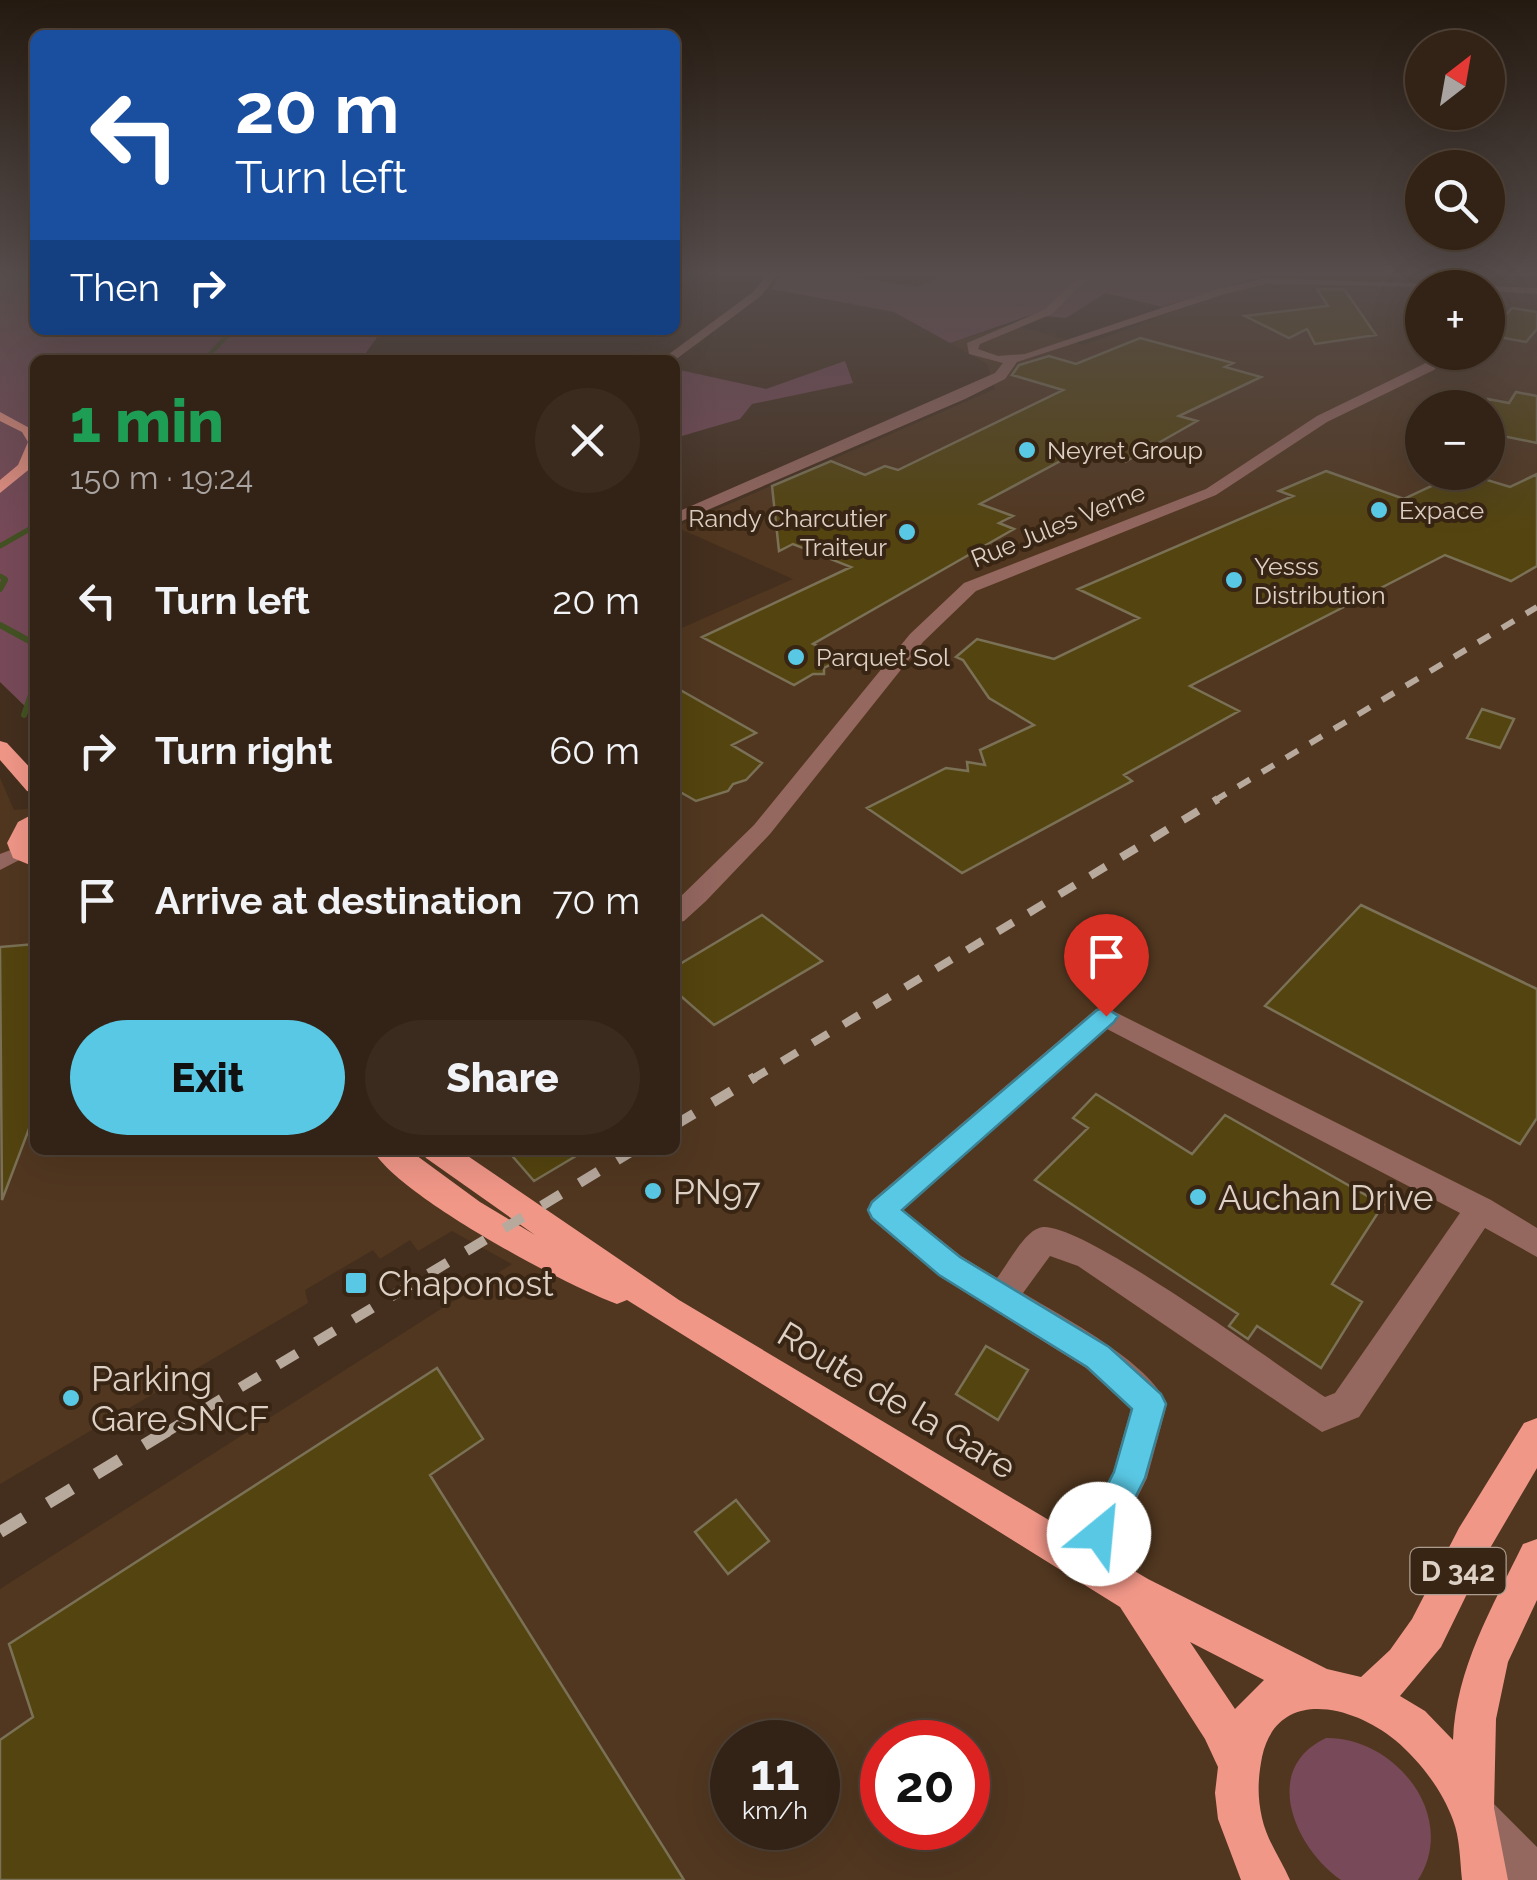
<!DOCTYPE html>
<html lang="en">
<head>
<meta charset="utf-8">
<style>
  body { margin:0; font-family:Raleway,sans-serif; background:#3b2b1f; color:#f1f3f6; height:100vh; display:flex; flex-direction:column; font-size:38px; white-space:nowrap }
  * { box-sizing:border-box; margin:0 }
  p { font-size:32px; color:#a9a4a1 }
  .icon { flex:none; width:55px; height:55px; fill:none; stroke:currentColor; stroke-width:2; stroke-linecap:round; stroke-linejoin:round }
  .map { position:relative; flex:1; overflow:hidden }
  .panel { position:absolute; left:30px; top:355px; width:650px; height:800px; display:flex; flex-direction:column; background:#332316; border-radius:15px; box-shadow:0 10px 40px #0002,0 0 0 2px #4e4035 }
  .panel>* { flex:none }
  .top-card { position:absolute; left:30px; top:30px; width:650px; height:305px; border-radius:15px; box-shadow:0 10px 40px #0002,0 0 0 2px #4e4035; background:#1a4fa0; color:#fff; overflow:hidden }
  .needle { width:65px; rotate:31deg }
  .controls { position:absolute; left:1405px; top:30px; display:grid; gap:20px }
  .controls a { display:grid; place-items:center; width:100px; height:100px; border-radius:50%; background:#332316; box-shadow:0 10px 40px #0002,0 0 0 2px #4e4035; font-size:50px }
  .speed { position:absolute; left:710px; top:1720px; display:flex; gap:20px; font-size:50px; font-weight:700; text-align:center }
  .speed>* { display:grid; place-content:center; width:130px; height:130px; border-radius:50%; background:#332316; box-shadow:0 10px 40px #0002,0 0 0 2px #4e4035; line-height:1 }
  .speed small { font-size:25px; font-weight:400 }
  .speed .limit { border:15px solid #d22; background:#fff; color:#111 }
  .pin { position:absolute; display:grid; place-items:center; width:85px; height:85px; color:#fff; margin:-102px -42px; border-radius:50% 50% 50% 0; rotate:-45deg; box-shadow:0 0 10px #0007 }
  .pin .icon { rotate:45deg }
  .me { position:absolute; width:110px; margin:-55px; rotate:28deg; stroke-linejoin:round; filter:drop-shadow(0 0 8px #0008) }
  .turn { display:flex; align-items:center; gap:35px; height:210px; padding:0 40px; font-size:45px }
  .turn .icon { width:130px; height:130px; stroke-width:2.5 }
  .turn b { display:block; font-size:70px; line-height:85px }
  .then { display:flex; align-items:center; height:95px; padding:0 40px; background:#0003; gap:20px; font-size:38px }
  .round { display:grid; place-items:center; flex:none; width:105px; height:105px; border-radius:52px; background:#3b2b1f }
  .headline { display:flex; align-items:center; justify-content:space-between; height:170px; padding:0 40px }
  h1 { font-size:60px; font-weight:800; line-height:75px; color:#1e9e55 }
  .button { display:flex; gap:20px; margin-top:auto; padding:20px 40px }
  .button a { flex:1; height:115px; border-radius:60px; background:#59c8e4; color:#111; font-size:40px; font-weight:800; line-height:115px; text-align:center }
  .button a+a { background:#3b2b1f; color:#f1f3f6 }
  ul { padding:0; list-style:none }
  li { display:flex; align-items:center; gap:30px; height:150px; padding:0 40px }
  li div { flex:1 }
  li b { display:block; font-size:38px }
  li em { font-style:normal }
  .map>svg:first-child { display:block }
  .built { fill:#513720; fill-rule:evenodd }
  .green { fill:#784a59 }
  .lines { fill:none; stroke-linecap:round; stroke-linejoin:round }
  .stream-far2 { stroke:#445223; stroke-width:4 }
  .stream-far1 { stroke:#445223; stroke-width:5 }
  .stream { stroke:#445223; stroke-width:6 }
  .building { fill:#54440f; stroke:#7a7156; stroke-width:2.5 }
  .minor { fill:#94675f; fill-rule:evenodd }
  .major { fill:#f19788; fill-rule:evenodd }
  .rail-far3 { stroke:#b8a99d; stroke-width:6; stroke-dasharray:14 14; stroke-linecap:butt }
  .rail-far2 { stroke:#b8a99d; stroke-width:8; stroke-dasharray:18 18; stroke-linecap:butt }
  .rail-far1 { stroke:#b8a99d; stroke-width:10; stroke-dasharray:22 22; stroke-linecap:butt }
  .rail { stroke:#b8a99d; stroke-width:12; stroke-dasharray:28 28; stroke-linecap:butt }
  .route { fill:#59c8e4; stroke:#3a8294; stroke-width:2.5 }
  .poi-dot { fill:#59c8e4; stroke:#392514; stroke-width:4 }
  .labels { text-anchor:middle; dominant-baseline:central; stroke-width:8; stroke-linejoin:round; paint-order:stroke }
  .far-poi-label { font-size:25px; fill:#ddd0c5; stroke:#392514; text-anchor:start }
  .far-street-label { font-size:25px; fill:#ddd0c5; stroke:#392514 }
  .shield { fill:#392514; stroke:#ac9d90; stroke-width:2.5 }
  .shield-label { font-size:28px; font-weight:bold; fill:#ddd0c5 }
  .near-poi-label { font-size:35px; fill:#ddd0c5; stroke:#392514; text-anchor:start }
  .near-street-label { font-size:35px; fill:#ddd0c5; stroke:#392514 }
</style>
</head>
<body>
<div class="map">
<svg width="1537" height="1880" viewBox="0 0 1537 1880">
  <rect width="100%" height="100%" fill="#442f1e"/>
  <!-- built -->
  <path class="built" d="M1298 273H1537V1880H0V1589L512 1264 452 1231 418 1251 410 1240 380 1259 373 1250 305 1290 308 1303 0 1484V778L14 810 35 808V1150H675V631L793 579 676 527 995 389 987 364 950 343 1012 324 1084 345 1199 302ZM1422 288H1488V352H1422ZM1422 408H1488V472H1422ZM732 1742H818V1828H732ZM882 1742H968V1828H882Z"/>
  <!-- green -->
  <path class="green" d="M0 273H35V330H382L361 360H35V716L0 682Z
    M783 273H829L916 287 945 275 936 273H1298L1269 274 1162 307 1106 293 1066 318 1031 315 950 343 894 312 771 289Z
    M845 361 853 383 752 404 740 419 675 438V369L766 389Z
    M1326 1738C1395 1737 1459 1816 1418 1880H1341C1295 1848 1260 1769 1326 1738Z"/>
  <g class="lines">
    <!-- stream-far2 -->
    <path class="stream-far2" d="M204 360 233 330"/>
    <!-- stream-far1 -->
    <path class="stream-far1" d="M0 546 35 526
      M0 576 5 579 3 582"/>
    <!-- stream -->
    <path class="stream" d="M0 589 5 580
      M0 625 35 644
      M24 715 35 683"/>
  </g>
  <!-- building -->
  <path class="building" d="M1317 289H1344L1376 335 1315 344 1307 329 1289 338 1245 316 1328 306Z
    M1512 308 1537 312V329L1526 342 1488 335Z
    M1140 338 1233 363 1225 367 1261 377 1179 416 1197 421 1125 462 1083 449 980 504 1013 516 999 523 1014 529 813 644 843 658 824 668V674H813L794 685 702 637 851 567 793 544 779 551 772 486 831 461 865 475 885 466 898 470 1063 390 1012 375 1019 365 1049 356 1076 364Z
    M1516 392 1537 396V443L1488 433V399L1509 403Z
    M1326 471 1404 499 1461 472 1510 487 1537 474V566L1511 581 1445 555 1190 686 1239 711 1124 775 1132 781 962 873 867 808 946 768 968 771 967 762 985 765 980 750 1034 725 989 698 963 660 956 657 977 639 1054 659 1139 618 1078 589 1293 496 1279 491Z
    M675 687 756 733 732 745 762 763 746 780 733 784 728 791 696 801 675 789Z
    M1482 709 1514 719 1500 748 1467 738Z
    M1361 905 1537 989V1118L1520 1144 1265 1006Z
    M762 915 822 961 714 1025 675 991V967Z
    M35 944V1113L2 1200 0 947Z
    M1096 1094 1192 1154 1225 1115 1383 1205 1332 1284 1362 1302 1321 1368 1257 1326 1248 1339 1229 1326 1238 1314 1035 1180 1088 1128 1073 1118Z
    M507 1150H586L534 1181Z
    M986 1346 1028 1370 998 1420 956 1394Z
    M437 1368 483 1439 430 1475 684 1880H0V1740L33 1717 9 1644Z
    M736 1500 769 1541 728 1574 695 1532Z"/>
  <g class="lines">
    <!-- minor -->
    <path class="minor" d="M769 273H779L761 296 675 360H661L753 292Z
      M1082 273H1093L1052 314 980 344 978 349 998 356 1025 354 1218 289 1266 278 1537 288V294L1488 291V288L1266 284 1225 294 1017 362 1005 379 965 399 675 524V513L995 373 1003 363 969 354 967 343 1044 310Z
      M1436 352H1450L1434 370 1327 422 1216 495 976 591 923 642 770 834 706 901 684 921 675 923V902L754 825 910 634 964 583 1206 489 1317 416 1424 364Z
      M21 846 29 848 33 853 0 870V854Z
      M1105 1007 1491 1200 1537 1228V1257L1485 1228 1359 1417 1322 1432 1078 1266 1050 1256 1023 1293C1063 1317 1149 1362 1167 1404L1147 1478 1098 1577 1084 1582 1070 1577 1065 1563 1113 1472 1131 1409 1086 1368 939 1276 871 1219 867 1210 871 1201 1096 1009ZM1107 1029 1460 1213 1335 1393 1325 1397C1278 1366 1086 1224 1043 1227 1026 1228 1007 1265 997 1278L961 1256 903 1210Z
      M1478 1796 1493 1803 1537 1847V1880H1507L1463 1833 1456 1818 1463 1803Z"/>
    <!-- major -->
    <path class="major" d="M0 412 35 431 32 467 0 493V480L18 465 28 442 22 432 0 421Z
      M0 741 7 743 35 773V793L27 791 0 760Z
      M35 813V831L30 843 35 851V867L13 858 7 843 18 822Z
      M373 1150H409L480 1202 535 1235 426 1158 421 1150H459L679 1300 1148 1579 1327 1669 1361 1677 1390 1650 1412 1619 1459 1528 1524 1423 1537 1418V1468L1486 1555 1441 1647 1400 1696 1425 1711 1453 1740C1456 1668 1492 1608 1523 1544L1537 1539V1600L1508 1662 1496 1719 1494 1808 1508 1880H1462C1460 1861 1460 1838 1453 1820 1442 1790 1420 1761 1395 1740 1352 1705 1277 1687 1262 1757 1258 1778 1257 1796 1262 1818 1267 1841 1281 1859 1290 1880H1241L1218 1819 1215 1793 1218 1767 1205 1739 1120 1607 627 1300 617 1304C565 1285 398 1196 373 1150ZM1190 1642 1264 1680 1235 1709Z"/>
    <!-- rail-far3 -->
    <path class="rail-far3" d="M1214 801 1537 607"/>
    <!-- rail-far2 -->
    <path class="rail-far2" d="M751 1080 1218 799"/>
    <!-- rail-far1 -->
    <path class="rail-far1" d="M675 1125 755 1077
      M165 1433 634 1150"/>
    <!-- rail -->
    <path class="rail" d="M0 1532 169 1430"/>
  </g>
  <!-- sky -->
  <linearGradient id="sky" x2="0" y2="1"><stop stop-color="#251a10"/><stop offset="0.51" stop-color="#564d4c"/><stop offset="1" stop-color="#564d4c" stop-opacity="0"/></linearGradient>
  <rect width="1537" height="536" fill="url(#sky)"/>
  <!-- route -->
  <path class="route" d="M1106 1007 1118 1016 1114 1022 902 1210 960 1257 1109 1347 1161 1394 1166 1404 1145 1478 1111 1546 1099 1551 1087 1546 1082 1534 1114 1472 1132 1409 1087 1367 939 1275 872 1218 868 1210 872 1202 1097 1010Z"/>
  <!-- markers -->
  <g class="poi-dot">
    <circle cx="1027" cy="450" r="10"/>
    <circle cx="1379" cy="510" r="10"/>
    <circle cx="907" cy="532" r="10"/>
    <circle cx="1234" cy="580" r="10"/>
    <circle cx="796" cy="657" r="10"/>
    <circle cx="653" cy="1191" r="10"/>
    <circle cx="1198" cy="1197" r="10"/>
    <rect x="344" y="1271" width="24" height="24" rx="5"/>
    <circle cx="71" cy="1398" r="10"/>
  </g>
  <g class="labels">
    <!-- far-poi labels -->
    <g class="far-poi-label">
      <text x="1047" y="450">Neyret Group</text>
      <text x="1399" y="510">Expace</text>
      <text x="887" y="518" text-anchor="end">Randy Charcutier<tspan x="887" dy="29">Traiteur</tspan></text>
      <text x="1254" y="566">Yesss<tspan x="1254" dy="29">Distribution</tspan></text>
      <text x="816" y="657">Parquet Sol</text>
    </g>
    <!-- far-street labels -->
    <g class="far-street-label">
      <text transform="translate(1058 525) rotate(-22)">Rue Jules Verne</text>
    </g>
    <!-- shield labels -->
    <rect class="shield" x="1410.5" y="1548" width="95" height="46" rx="8"/>
    <g class="shield-label">
      <text x="1458" y="1571">D 342</text>
    </g>
    <!-- near-poi labels -->
    <g class="near-poi-label">
      <text x="673" y="1191">PN97</text>
      <text x="1218" y="1197">Auchan Drive</text>
      <text x="378" y="1283">Chaponost</text>
      <text x="91" y="1378">Parking<tspan x="91" dy="40">Gare SNCF</tspan></text>
    </g>
    <!-- near-street labels -->
    <g class="near-street-label">
      <text transform="translate(897 1400) rotate(31)">Route de la Gare</text>
    </g>
  </g>
</svg>
<div class="controls">
<a><svg class="needle" viewBox="-14 -14 28 28"><path d="M0-13l5 13h-10z" fill="#e53935"/><path d="M0 13l5-13h-10z" fill="#a9a4a1"/></svg></a>
<a><svg class="icon" aria-label="search" viewBox="0 0 24 24"><circle cx="10" cy="10" r="6"/><path d="M15 15l6 6"/></svg></a>
<a>+</a>
<a>−</a>
</div>
<div class="speed"><div>11<small>km/h</small></div><div class="limit">20</div></div>
<div class="pin" style="left:1106px;top:1016px;background:#d93025"><svg class="icon" aria-label="arrive" viewBox="0 0 24 24"><path d="M6 21V4h12l-3 4 3 4H6"/></svg></div>
<svg class="me" style="left:1099px;top:1534px" viewBox="-20 -20 40 40"><circle r="19" fill="#fff"/><path d="M0-13L10 11 0 6-10 11z" fill="#59c8e4"/></svg>
<div class="top-card">
<div class="turn"><svg class="icon" aria-label="left" viewBox="0 0 24 24"><path d="M17 20v-9H6M10 6l-5 5 5 5"/></svg><div><b>20 m</b>Turn left</div></div>
<div class="then">Then<svg class="icon" aria-label="right" viewBox="0 0 24 24"><path d="M7 20v-9h11M14 6l5 5-5 5"/></svg></div>
</div>
<section class="panel">
<div class="headline"><div><h1>1 min</h1><p>150 m · 19:24</p></div><a class="round"><svg class="icon" aria-label="close" viewBox="0 0 24 24"><path d="M6 6l12 12M18 6L6 18"/></svg></a></div>
<ul>
<li><svg class="icon" aria-label="left" viewBox="0 0 24 24"><path d="M17 20v-9H6M10 6l-5 5 5 5"/></svg><div><b>Turn left</b></div><em>20 m</em></li>
<li><svg class="icon" aria-label="right" viewBox="0 0 24 24"><path d="M7 20v-9h11M14 6l5 5-5 5"/></svg><div><b>Turn right</b></div><em>60 m</em></li>
<li><svg class="icon" aria-label="arrive" viewBox="0 0 24 24"><path d="M6 21V4h12l-3 4 3 4H6"/></svg><div><b>Arrive at destination</b></div><em>70 m</em></li>
</ul>
<div class="button"><a>Exit</a><a>Share</a></div>
</section>
</div>
</body>
</html>
